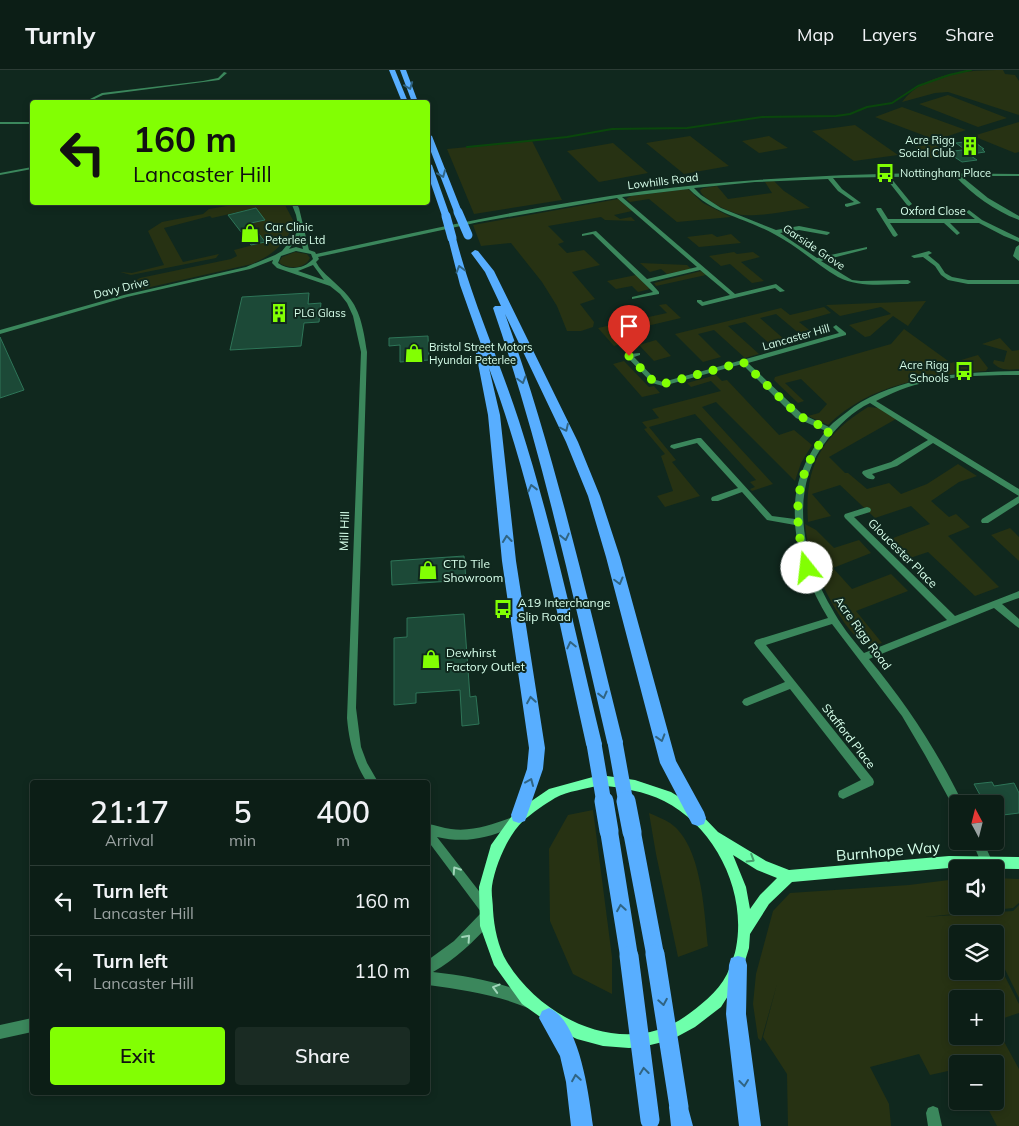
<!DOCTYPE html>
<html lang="en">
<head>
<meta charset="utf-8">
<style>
  body { margin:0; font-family:Mulish,sans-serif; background:#1a2b23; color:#f1f3f6; height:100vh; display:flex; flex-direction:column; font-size:19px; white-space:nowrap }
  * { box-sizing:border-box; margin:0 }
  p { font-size:16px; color:#9aa2a1 }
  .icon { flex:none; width:28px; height:28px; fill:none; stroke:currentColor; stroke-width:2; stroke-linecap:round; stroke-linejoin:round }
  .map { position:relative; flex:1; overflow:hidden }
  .sheet { position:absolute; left:30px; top:710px; width:400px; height:315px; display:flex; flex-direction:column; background:#0c1e16; border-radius:5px; box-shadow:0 2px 8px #0003,0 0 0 1px #2c3c35 }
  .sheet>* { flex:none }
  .top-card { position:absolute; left:30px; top:30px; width:400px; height:105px; border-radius:5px; box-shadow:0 2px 8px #0003,0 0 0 1px #2c3c35; background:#82ff03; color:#111; overflow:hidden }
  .needle { width:32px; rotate:353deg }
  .controls { position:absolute; left:949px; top:725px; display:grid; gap:10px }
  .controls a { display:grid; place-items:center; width:55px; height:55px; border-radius:5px; background:#0c1e16; box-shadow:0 2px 8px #0003,0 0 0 1px #2c3c35; font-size:25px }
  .pin { position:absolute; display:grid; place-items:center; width:42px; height:42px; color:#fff; margin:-51px -21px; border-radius:50% 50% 50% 0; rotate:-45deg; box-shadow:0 0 5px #0007 }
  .pin .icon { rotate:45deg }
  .me { position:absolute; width:55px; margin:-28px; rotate:344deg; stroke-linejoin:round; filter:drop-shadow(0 0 4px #0008) }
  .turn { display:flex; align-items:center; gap:18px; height:105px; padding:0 20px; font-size:22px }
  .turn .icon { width:65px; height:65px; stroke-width:2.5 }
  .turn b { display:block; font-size:35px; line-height:42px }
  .eta { display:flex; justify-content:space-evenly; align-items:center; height:85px; text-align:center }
  .eta b { font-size:30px; font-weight:600; line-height:35px }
  .primary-button { display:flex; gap:10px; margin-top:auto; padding:10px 20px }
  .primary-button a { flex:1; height:58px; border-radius:5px; background:#82ff03; color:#111; font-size:20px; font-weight:600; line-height:58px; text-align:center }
  .primary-button a+a { background:#1a2b23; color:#f1f3f6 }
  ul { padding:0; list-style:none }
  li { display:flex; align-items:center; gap:15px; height:70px; padding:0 20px; border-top:1px solid #2c3c35 }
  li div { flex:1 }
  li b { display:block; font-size:19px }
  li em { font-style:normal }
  header { display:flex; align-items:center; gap:30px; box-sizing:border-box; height:70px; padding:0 25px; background:#0c1e16; border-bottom:1px solid #2c3c35 }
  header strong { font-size:24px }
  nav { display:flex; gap:28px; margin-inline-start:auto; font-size:18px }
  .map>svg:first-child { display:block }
  .green { fill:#273213 }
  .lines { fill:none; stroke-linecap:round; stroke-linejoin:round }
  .stream { stroke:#0a470c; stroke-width:2 }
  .building { fill:#1c4937; stroke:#2e7558 }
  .minor { fill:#3b875c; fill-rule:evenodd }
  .tertiary { fill:#3b875c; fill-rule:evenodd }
  .secondary { fill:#6effab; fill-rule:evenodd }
  .trunk { fill:#58aeff; fill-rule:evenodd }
  .trunk-bridge-far2 { stroke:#58aeff; stroke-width:9 }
  .trunk-bridge-far1 { stroke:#58aeff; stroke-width:15 }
  .trunk-bridge { stroke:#58aeff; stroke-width:19 }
  .oneway { stroke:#306483 }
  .oneway2 { stroke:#449e6c }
  .oneway3 { stroke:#a0d5b9 }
  .route { stroke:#82ff03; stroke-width:9; stroke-dasharray:0 16.2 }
  .labels { text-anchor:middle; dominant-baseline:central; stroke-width:4; stroke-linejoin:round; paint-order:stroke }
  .far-poi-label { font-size:11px; fill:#d7ffeb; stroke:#10281e; text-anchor:start }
  .far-street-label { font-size:11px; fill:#d7ffeb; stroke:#10281e }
  .street-label { font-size:12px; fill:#d7ffeb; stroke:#10281e }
  .poi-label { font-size:12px; fill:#d7ffeb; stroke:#10281e; text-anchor:start }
  .near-street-label { font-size:15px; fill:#d7ffeb; stroke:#10281e }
</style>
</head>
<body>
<header>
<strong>Turnly</strong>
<nav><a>Map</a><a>Layers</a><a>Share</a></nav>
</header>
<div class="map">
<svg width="1019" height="1056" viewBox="0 0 1019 1056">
  <rect width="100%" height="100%" fill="#10281e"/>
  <!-- green -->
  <path class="green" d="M1003 0 1005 4 1015 5 1019 11V45L948 22 935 23 902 32C924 2 969 0 1003 0Z
    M948 25 1007 48 978 57 919 34Z
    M902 37 966 60 936 70 875 47Z
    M1019 52V82L1015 83 973 66Z
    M855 55 898 85 854 91 812 61Z
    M690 66 729 96 684 104 646 73Z
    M769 66 788 78 759 83 742 71Z
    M532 71 562 130 474 144 447 79Z
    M613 73 648 103 599 112 567 81Z
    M934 74 951 85 931 88 915 77Z
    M774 111 784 121 810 138C792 140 760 147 743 145 733 144 702 130 700 120L703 118 717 116 728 129 772 123 765 112Z
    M688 119 703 133 731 147 677 152 649 129 630 132 626 129 631 126Z
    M618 129 632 141 614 145 620 149 631 147 635 151 605 150 601 147 548 156 564 172 558 174 567 183 584 180 600 195 572 202 595 229 580 234 594 252 593 257 581 261H567L557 236 542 212 511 173 481 176 473 155Z
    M245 133H284L295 154C282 176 276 183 252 194L142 219 131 216 133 212 140 208 231 189 237 186 234 180 265 172 251 153 265 150 256 138 212 148 210 146 164 158 183 192 219 184 216 188 131 205 120 202 132 203 164 195 148 161 162 152 203 144 209 139Z
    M712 164 717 167 731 164 741 173 699 177 687 167Z
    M295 182 307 184 310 188C305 199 290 199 281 194L279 192 282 187Z
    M734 182 737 184 753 182 760 187 741 192 764 211 752 213 730 194 721 196 709 186Z
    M640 193 687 195 691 199 667 204 661 199 650 202Z
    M701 201 706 205 656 216 654 213Z
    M636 205 650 219 638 222 632 216 616 219 607 211Z
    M926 231 908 256 893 246 870 266 865 267 849 255 891 244 881 237 840 246 826 235Z
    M666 234 681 248 634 259 642 268 614 276 598 258 667 243 659 235Z
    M824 237 831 243 799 252 813 263 801 265 776 244 760 248 785 270 770 274 745 252 728 256 759 284 745 288 714 260 698 264 721 287 703 292 675 264 781 238 790 245Z
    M904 259 951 293 978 285 988 298 986 301C929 305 870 314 828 355L808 346 819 343 827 334 801 309 785 313 804 331 798 333 774 310 775 307 891 274Z
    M1000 268 1012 281 1019 280V299C1009 300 1001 301 993 293L994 290 1004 292 1007 281 982 274Z
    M656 270 671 286 654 291 639 275Z
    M624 291 649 317 654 316 660 323 642 327 613 294Z
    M716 305 722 311 727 310 779 365 794 360 812 375 801 393 795 411 716 332 702 337 773 414 752 421 750 419 755 417 750 412 756 410 695 344 649 357 676 390 672 392 700 426 665 437 657 426 673 421 661 386 665 384 644 359 647 358 642 352 659 348 652 339 721 321 711 311 691 317 687 313Z
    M868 337 879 338 896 349 829 387 845 403H848L867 419 889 413 901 424 927 414 958 394 977 406 959 412 931 431 949 447 956 444 970 457 948 466 999 517 975 526 928 482 907 489 888 470 930 454 911 436 875 448 840 415 812 424 831 446 808 452C804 397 821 366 868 337Z
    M805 454 816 460 834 478 859 470 871 483 833 498 852 519 891 504 908 521 856 541 882 573C876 575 873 576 867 574 846 567 816 506 811 484 808 475 806 464 805 454Z
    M1010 458 1019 467V491L991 465Z
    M593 740 612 887V924L573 904 550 851 549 779 568 745Z
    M649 743C656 746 664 749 670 753 702 775 704 841 708 876L678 887 656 784Z
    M995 808 1019 809V833L1013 838 925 847 1013 841 1019 835V928L998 885H995V864H958V901H995V887L1019 934V943L995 951V929H958V966H995V955L1019 999V1056H997L984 1031H995V994H958L957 999 930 1005 919 984 870 997 889 1034 891 1056H788L787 1004 763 967 777 914 761 971 758 968 753 934 756 904 773 841 790 823 909 815 957 809 958 836H995Z"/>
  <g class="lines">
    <!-- stream -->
    <path class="stream" d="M467 77 567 67 612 59 687 58 762 47 836 46 850 44 867 37 892 33 918 16 949 5 971 0"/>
  </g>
  <!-- building -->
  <path class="building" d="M973 71 984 79H982L985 82 971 84 956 73Z
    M962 80 977 90 962 92 947 82Z
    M256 138 265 150 251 153 265 172 251 175 228 145Z
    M309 223 308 234 321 233 319 252 304 253 301 276 230 280 242 227Z
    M428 266 429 290 400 292V275L389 276V268Z
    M0 267 24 320 0 328Z
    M464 486 466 510 392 515 391 491Z
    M464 544 470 627 476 626 479 654 462 656 460 620 416 623V633L394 635V568L407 567V548Z
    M992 712 994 716 1014 713 1019 723V743L995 746V734H985L974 714Z"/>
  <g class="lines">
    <!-- minor -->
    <path class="minor" d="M224 2 227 3 219 10 103 25 88 32H84L102 23 203 11 218 8Z
      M0 52H32V54H0Z
      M32 97V99L0 105V103Z
      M920 103 1019 104V106H961L988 128 1019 146V150C995 141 973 125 955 106L890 107 912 134 909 136 907 135 885 107 833 108 842 119 861 133 847 137 845 136V134L854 132 838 121 828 109 755 112 694 118 701 125 721 138 776 160 799 156 829 162 830 163 827 165 799 160 780 163 817 188 867 177V179L821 191 852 210 861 211 908 210 911 212 908 214C884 214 860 218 838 207 816 194 797 176 774 164 743 147 715 145 689 119L622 127 735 224 776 214 785 221 780 222 775 218 702 236 697 232V230H701L703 232 730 225 700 200 650 212 659 222V224L632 229V227L653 222 593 164 582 166V164L596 161 647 209 697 197 617 128 479 152 318 187 319 189 316 192 319 197C328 208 339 215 348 226 361 241 364 263 367 282L356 638 361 677 367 693 378 712H367C354 693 349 671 347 648L361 282 353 246 347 233 340 224 330 216 277 198 272 193 273 190 250 199 127 227 0 264V260L124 225 246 197 275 185 282 181 299 160 296 145 291 132H296L299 138 309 180 315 182 316 184C425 160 534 136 644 121 736 109 828 105 920 103ZM300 165 303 179 296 177 289 179ZM296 181 311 184 313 189C304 199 289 201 278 193L281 186ZM313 195 324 210 298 201Z
      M877 138H881L888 149H975L966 142 969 140 982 150 1019 168V172L1004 166 979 153H950L960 163 957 165 944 153H890L898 165 895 167 893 166 876 139Z
      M1019 175V191L1013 186 1016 177Z
      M929 181 932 183 928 185 939 194 945 203 952 207 968 210H1019V214H968L948 210 941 205 935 196 923 187 914 188 911 186Z
      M836 255 846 263V265L748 293 802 344 829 357 833 353C842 346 851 338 861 332 909 305 966 302 1019 301V305C980 305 937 306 900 320 892 323 884 327 876 331L1019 419V426L933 373 897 396 872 404 875 407 874 409C869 410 865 407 862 403L863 401 891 392 928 370 870 333C853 341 838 356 827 370 788 418 802 488 831 537 840 554 852 569 864 583L947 550 845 448 844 446 845 444 867 437 870 438 871 440 870 442 854 447 955 546 1019 521V528L1002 534 1019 549V558L1016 556 994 538 869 589C906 633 938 682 963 734H958V740L954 738 925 685 902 646 832 554 766 575 873 709 874 712 873 715 843 729 839 727 838 724 839 721 861 710 790 619 747 636 744 635 742 632 744 629 785 612 756 576 754 573 756 570 828 548C811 520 798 488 795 455L767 450 742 422 718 431H712L711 429 712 427 738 418 697 373 674 379 670 377 671 375 698 368H701L772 446 795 449C793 414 805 387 826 361L796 348 742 294 663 316 652 313 626 286 629 284 640 283V285L634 287 656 310 663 312 839 263 833 257Z
      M1019 426V433L988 453H982L981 451 982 449Z
      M513 747 517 748 518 752 517 756C489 767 468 774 437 767L489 834 491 838 489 842 485 844 481 842 428 771V754C435 755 443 758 451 759 473 762 493 754 513 747Z
      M972 771H983L992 791 990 795 986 796 982 795Z
      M933 1036 938 1038 942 1056H928L926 1043 928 1038Z"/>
    <!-- tertiary -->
    <path class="tertiary" d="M486 841 491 843 493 848 491 853C473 872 456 889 433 902 468 906 501 912 533 926L535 931 533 936 528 938C494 924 464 920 428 915V890L454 871 481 843Z
      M32 948V962L0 969V955Z"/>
    <!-- secondary -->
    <path class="secondary" d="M600 705 635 710 671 722 692 735 718 762 766 791 789 800 949 786 1019 787V799L949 798 792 812 769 834 750 864 749 878 740 907 721 937 695 957 671 970 642 977 629 978 603 976 577 969 560 961 522 934 494 895 480 856 479 817 491 775 514 743 549 719ZM600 715C622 718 644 721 664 731 715 757 747 821 736 878 735 884 732 891 730 897 723 917 706 931 690 943 628 991 543 951 507 892 498 877 494 857 493 840 493 832 491 824 492 816 495 796 508 765 523 751 532 743 545 734 555 728 568 721 586 719 600 715ZM733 785 757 800 777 808 760 825 750 839 746 817Z"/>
    <!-- trunk -->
    <path class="trunk" d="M389 0H395L408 32H402Z
      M400 0H406L418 32H412Z
      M428 64 432 66 462 142 461 144 454 142 428 74Z
      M428 93 432 95 450 146 449 148 442 146 428 105Z
      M452 165 456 168C472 231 499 289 519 351 553 457 576 566 602 674L600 679 594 681 588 679 586 674C558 548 534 420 489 298L500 345 516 491 545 678 543 699 527 745 525 751 519 753 513 751 511 745 527 699 529 678 502 491 488 345 476 283 477 281 483 280 460 215 448 168Z
      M475 180 478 181 494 201 578 372 600 426 620 487 676 691 704 742 706 748 704 754 698 756 692 754 660 693 606 487 588 426 566 372 505 244C555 383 587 528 623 672L621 677 615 679 609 677 607 672C573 526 542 380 493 238L495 236H501L485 202 471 183Z
      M609 753 615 755 618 761 638 886 636 893 629 895 622 893 620 886 600 761 603 755Z
      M632 754 638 756 641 762 664 884 662 891 655 893 648 891 646 884 623 762 626 756Z
      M738 886 745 888 747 895 746 944 761 1056H739L726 944 729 895 731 888Z
      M549 938C580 951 589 1026 593 1056H571L566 1012 560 986 539 948 542 941Z
      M679 1027 686 1030 693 1056H671L669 1037 672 1030Z"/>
    <!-- trunk-bridge-far2 -->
    <path class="trunk-bridge-far2" d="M458 142 468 165
      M446 146 452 168"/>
    <!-- trunk-bridge-far1 -->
    <path class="trunk-bridge-far1" d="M615 672 626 733
      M594 674 604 733"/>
    <!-- trunk-bridge -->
    <path class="trunk-bridge" d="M604 731 609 761
      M626 731 632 762
      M655 884 679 1037
      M629 886 650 1050"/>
  </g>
  <!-- one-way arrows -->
  <defs><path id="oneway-chevron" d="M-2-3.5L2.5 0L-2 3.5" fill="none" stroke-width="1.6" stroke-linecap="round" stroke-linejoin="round" transform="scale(1.25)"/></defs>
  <g class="oneway">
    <use href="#oneway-chevron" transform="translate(409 16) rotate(69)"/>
    <use href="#oneway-chevron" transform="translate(442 104) rotate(68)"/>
    <use href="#oneway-chevron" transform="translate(460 199) rotate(-106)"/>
    <use href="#oneway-chevron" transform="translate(522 310) rotate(74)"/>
    <use href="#oneway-chevron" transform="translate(565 358) rotate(65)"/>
    <use href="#oneway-chevron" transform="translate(532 418) rotate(-104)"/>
    <use href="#oneway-chevron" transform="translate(565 467) rotate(77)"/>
    <use href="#oneway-chevron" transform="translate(507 469) rotate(-96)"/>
    <use href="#oneway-chevron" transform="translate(619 511) rotate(75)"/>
    <use href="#oneway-chevron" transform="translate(571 575) rotate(-103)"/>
    <use href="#oneway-chevron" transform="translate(603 625) rotate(76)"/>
    <use href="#oneway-chevron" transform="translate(531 630) rotate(-99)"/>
    <use href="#oneway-chevron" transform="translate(661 668) rotate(73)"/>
    <use href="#oneway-chevron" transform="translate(530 712) rotate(-67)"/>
    <use href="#oneway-chevron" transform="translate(621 838) rotate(-99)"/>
    <use href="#oneway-chevron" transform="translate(663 932) rotate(80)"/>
    <use href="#oneway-chevron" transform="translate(644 1001) rotate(-97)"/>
    <use href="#oneway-chevron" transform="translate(576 1008) rotate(-99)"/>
    <use href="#oneway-chevron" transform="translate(744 1013) rotate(83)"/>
  </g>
  <use class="oneway2" href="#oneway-chevron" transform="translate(751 789) rotate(32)"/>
  <g class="oneway3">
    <use href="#oneway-chevron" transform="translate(456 800) rotate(-123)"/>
    <use href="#oneway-chevron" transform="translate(467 868) rotate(-48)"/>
    <use href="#oneway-chevron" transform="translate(496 918) rotate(-164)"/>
  </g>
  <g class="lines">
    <!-- route -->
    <path class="route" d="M629 286 654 312 663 314 743 292 799 346 830 360C794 403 791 445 807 498"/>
  </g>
  <!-- icons -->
  <defs>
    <g id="building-bare" transform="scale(1.5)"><path d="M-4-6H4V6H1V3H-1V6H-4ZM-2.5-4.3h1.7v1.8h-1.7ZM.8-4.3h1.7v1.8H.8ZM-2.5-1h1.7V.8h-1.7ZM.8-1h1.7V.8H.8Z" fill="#82ff03" stroke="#10281e" stroke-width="2.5" paint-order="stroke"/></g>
    <g id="bus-bare" transform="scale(1.5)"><path d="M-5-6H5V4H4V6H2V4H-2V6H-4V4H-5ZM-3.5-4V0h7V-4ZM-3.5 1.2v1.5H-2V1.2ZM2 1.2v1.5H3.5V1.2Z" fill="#82ff03" stroke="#10281e" stroke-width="2.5" paint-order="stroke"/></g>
    <g id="shop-bare" transform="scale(1.5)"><path d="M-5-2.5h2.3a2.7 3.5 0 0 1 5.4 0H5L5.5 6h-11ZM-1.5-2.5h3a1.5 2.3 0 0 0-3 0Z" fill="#82ff03" stroke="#10281e" stroke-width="2.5" paint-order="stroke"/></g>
  </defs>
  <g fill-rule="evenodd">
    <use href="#building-bare" x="970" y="76"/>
    <use href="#bus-bare" x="885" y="103"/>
    <use href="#shop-bare" x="250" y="163"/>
    <use href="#building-bare" x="279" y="243"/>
    <use href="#shop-bare" x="414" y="283"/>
    <use href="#bus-bare" x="964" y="301"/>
    <use href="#shop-bare" x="428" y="500"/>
    <use href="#bus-bare" x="503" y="539"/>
    <use href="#shop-bare" x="431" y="589"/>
  </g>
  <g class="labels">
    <!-- far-poi labels -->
    <g class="far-poi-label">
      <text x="955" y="70" text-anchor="end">Acre Rigg<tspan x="955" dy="13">Social Club</tspan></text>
      <text x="900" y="103">Nottingham Place</text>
      <text x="265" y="157">Car Clinic<tspan x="265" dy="13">Peterlee Ltd</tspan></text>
      <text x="294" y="243">PLG Glass</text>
      <text x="429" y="277">Bristol Street Motors<tspan x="429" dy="13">Hyundai Peterlee</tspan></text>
      <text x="949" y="295" text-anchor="end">Acre Rigg<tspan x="949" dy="13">Schools</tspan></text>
    </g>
    <!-- far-street labels -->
    <g class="far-street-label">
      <text transform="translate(663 111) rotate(-7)">Lowhills Road</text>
      <text x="933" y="141">Oxford Close</text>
      <text transform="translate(814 177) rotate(34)">Garside Grove</text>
      <text transform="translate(121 218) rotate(-14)">Davy Drive</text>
      <text transform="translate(796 267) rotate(-16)">Lancaster Hill</text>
    </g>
    <!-- street labels -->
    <g class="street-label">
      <text transform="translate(344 461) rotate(-88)">Mill Hill</text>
      <text transform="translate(903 483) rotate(45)">Gloucester Place</text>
      <text transform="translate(863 563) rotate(54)">Acre Rigg Road</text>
      <text transform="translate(849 666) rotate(52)">Stafford Place</text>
    </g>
    <!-- poi labels -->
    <g class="poi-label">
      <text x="443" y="493">CTD Tile<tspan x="443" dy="14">Showroom</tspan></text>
      <text x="518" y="532">A19 Interchange<tspan x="518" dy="14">Slip Road</tspan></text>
      <text x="446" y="582">Dewhirst<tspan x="446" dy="14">Factory Outlet</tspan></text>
    </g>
    <!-- near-street labels -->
    <g class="near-street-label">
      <text transform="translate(888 781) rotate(-5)">Burnhope Way</text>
    </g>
  </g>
</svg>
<div class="controls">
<a><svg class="needle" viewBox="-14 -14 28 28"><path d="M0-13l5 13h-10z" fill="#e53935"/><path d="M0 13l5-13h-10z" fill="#9aa2a1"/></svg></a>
<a><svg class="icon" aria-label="sound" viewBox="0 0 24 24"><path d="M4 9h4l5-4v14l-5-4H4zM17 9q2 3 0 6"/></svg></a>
<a><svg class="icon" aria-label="layers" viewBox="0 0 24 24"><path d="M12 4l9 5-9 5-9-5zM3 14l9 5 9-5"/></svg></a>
<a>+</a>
<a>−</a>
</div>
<div class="pin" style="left:629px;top:286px;background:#d93025"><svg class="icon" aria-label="arrive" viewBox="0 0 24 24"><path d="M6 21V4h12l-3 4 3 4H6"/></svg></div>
<svg class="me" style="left:807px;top:498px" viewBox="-20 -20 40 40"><circle r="19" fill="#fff"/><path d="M0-13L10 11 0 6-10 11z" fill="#82ff03"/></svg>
<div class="top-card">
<div class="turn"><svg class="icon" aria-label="left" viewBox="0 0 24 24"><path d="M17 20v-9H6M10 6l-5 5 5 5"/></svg><div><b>160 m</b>Lancaster Hill</div></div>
</div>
<section class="sheet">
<div class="eta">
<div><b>21:17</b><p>Arrival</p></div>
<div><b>5</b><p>min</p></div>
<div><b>400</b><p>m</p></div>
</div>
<ul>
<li><svg class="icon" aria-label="left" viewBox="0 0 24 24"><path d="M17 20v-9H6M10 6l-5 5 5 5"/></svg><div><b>Turn left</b><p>Lancaster Hill</p></div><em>160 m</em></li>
<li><svg class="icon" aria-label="left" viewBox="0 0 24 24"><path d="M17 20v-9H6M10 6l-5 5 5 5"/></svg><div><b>Turn left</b><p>Lancaster Hill</p></div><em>110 m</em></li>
</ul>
<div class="primary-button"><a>Exit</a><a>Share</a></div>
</section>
</div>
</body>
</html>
